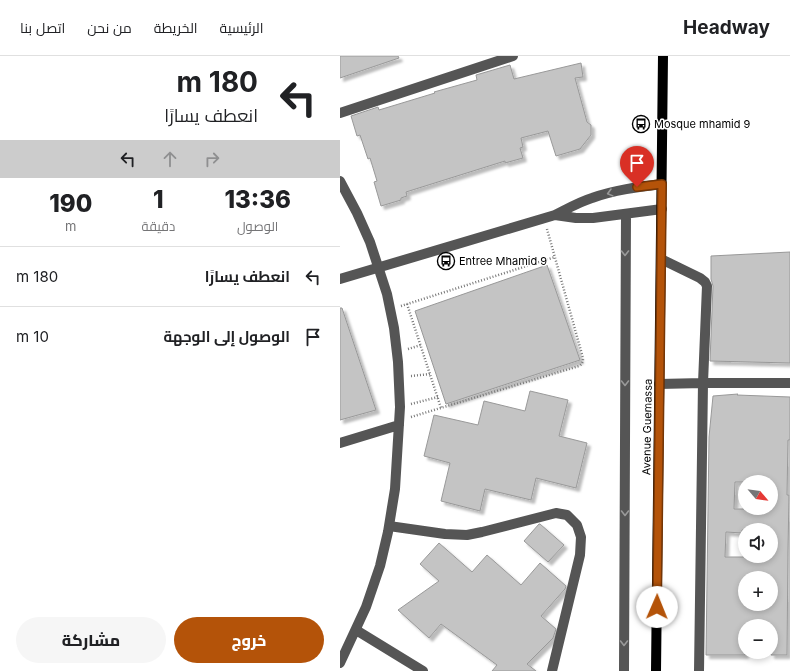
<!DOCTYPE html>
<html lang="ar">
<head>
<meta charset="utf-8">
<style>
  body { margin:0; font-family:Inter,Cairo,sans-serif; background:#f6f6f6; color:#202124; direction:rtl; height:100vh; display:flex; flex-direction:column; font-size:15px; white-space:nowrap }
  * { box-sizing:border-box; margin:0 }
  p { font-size:13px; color:#757577 }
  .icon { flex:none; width:22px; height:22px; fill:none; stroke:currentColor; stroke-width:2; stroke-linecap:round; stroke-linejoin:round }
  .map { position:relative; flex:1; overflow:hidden; direction:ltr }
  .side { display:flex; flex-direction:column; background:#fff; width:340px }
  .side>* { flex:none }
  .banner { background:#fff; color:#202124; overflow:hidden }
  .needle { width:26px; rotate:119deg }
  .controls { position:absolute; left:398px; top:419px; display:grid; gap:8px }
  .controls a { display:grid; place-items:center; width:40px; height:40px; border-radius:50%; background:#fff; box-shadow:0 2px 6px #0003; font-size:20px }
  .pin { position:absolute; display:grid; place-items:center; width:34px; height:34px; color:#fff; margin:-41px -17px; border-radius:50% 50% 50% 0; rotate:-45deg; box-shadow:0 0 4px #0007 }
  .pin .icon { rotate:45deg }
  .me { position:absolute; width:44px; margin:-22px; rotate:1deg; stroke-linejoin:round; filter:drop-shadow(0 0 3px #0008) }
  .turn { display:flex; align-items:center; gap:14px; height:84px; padding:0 16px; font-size:18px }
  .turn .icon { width:52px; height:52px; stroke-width:2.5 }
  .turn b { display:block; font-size:28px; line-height:34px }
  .lanes { display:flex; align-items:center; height:38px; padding:0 16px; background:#0003; justify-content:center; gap:20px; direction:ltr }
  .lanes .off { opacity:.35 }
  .eta { display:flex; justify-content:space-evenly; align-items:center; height:68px; text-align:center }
  .eta b { font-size:24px; font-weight:800; line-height:28px }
  .cta { display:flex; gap:8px; margin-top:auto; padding:8px 16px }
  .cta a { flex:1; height:46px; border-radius:24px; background:#b45309; color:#fff; font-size:16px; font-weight:800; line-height:46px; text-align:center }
  .cta a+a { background:#f6f6f6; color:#202124 }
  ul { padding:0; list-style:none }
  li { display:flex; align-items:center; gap:12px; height:60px; padding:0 16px; border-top:1px solid #e0e0e0 }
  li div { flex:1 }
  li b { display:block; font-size:15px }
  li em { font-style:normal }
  header { display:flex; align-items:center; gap:24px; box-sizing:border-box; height:56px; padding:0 20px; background:#fff; border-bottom:1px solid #e0e0e0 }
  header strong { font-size:19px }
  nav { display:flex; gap:22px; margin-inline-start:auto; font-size:14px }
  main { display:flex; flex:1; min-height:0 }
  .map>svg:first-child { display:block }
  .building { fill:#c4c4c4; stroke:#999; fill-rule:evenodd; filter:url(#shadow) }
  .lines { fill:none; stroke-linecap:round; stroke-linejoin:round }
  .path { stroke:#777; stroke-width:2.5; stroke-dasharray:1 2; stroke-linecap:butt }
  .minor { stroke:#555; stroke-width:10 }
  .major { stroke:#000; stroke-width:10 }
  .oneway { stroke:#999 }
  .route-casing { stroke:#753606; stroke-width:10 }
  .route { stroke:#b45309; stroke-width:7 }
  .labels { text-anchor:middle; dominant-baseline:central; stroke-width:3; stroke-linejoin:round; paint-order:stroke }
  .poi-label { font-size:11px; fill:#000; stroke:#fff; text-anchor:start }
  .street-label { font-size:11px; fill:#000; stroke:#fff }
</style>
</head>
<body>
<header>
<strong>Headway</strong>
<nav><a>الرئيسية</a><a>الخريطة</a><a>من نحن</a><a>اتصل بنا</a></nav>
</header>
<main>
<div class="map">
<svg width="450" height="615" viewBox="0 0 450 615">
  <defs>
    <filter id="shadow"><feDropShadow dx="3.5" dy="3.5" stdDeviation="1" flood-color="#0004"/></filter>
  </defs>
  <rect width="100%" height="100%" fill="#fff"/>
  <!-- building -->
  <path class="building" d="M0 0H58L59 2 0 22Z
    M241 7 243 21 235 22 247 66 251 69V79L240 93 216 100 208 75 181 82 183 91 180 92 183 102 165 107V105L66 136 67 140 61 142V144L41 150 34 126 37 125 30 102 28 103 20 79 17 80 11 60 38 51 39 54 95 37 94 36 137 24 136 19 170 9 174 23Z
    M450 196V307L370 305 373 230 371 223V200Z
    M207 209 240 304 106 348 75 255Z
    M0 252H2L36 354 0 364Z
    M190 335 228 344 219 380 247 387 236 432 196 422 191 444 145 433 140 455 101 445 110 407 84 400 94 359 138 369 144 345 185 355Z
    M398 338 397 339 450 341V384H448L447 439H449L448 494 447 599H431V570H405V599H366L369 381 373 340ZM395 426H431V452H422V453H394ZM402 474H431V501H385L386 476 402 477ZM405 522H431V548H405Z
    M199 468H200L224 489 208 506 184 485Z
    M99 487 132 516 147 499 181 529 200 507 226 530 225 533 201 560 216 573 213 582 187 608 196 615H152L157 609 101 568 89 582 58 554 99 525 80 508Z"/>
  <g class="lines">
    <!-- path -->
    <path class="path" d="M67 248 101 352
      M61 250 215 201
      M68 293 81 289
      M71 320 90 318
      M71 348 98 341
      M71 361 239 310C242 308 243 306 243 302L207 173"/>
    <!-- minor -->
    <path class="minor" d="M0 57 173 0
      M0 125 17 157 30 186 47 238 54 272 58 306 60 351 55 433 48 476 40 510 26 551 0 607
      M215 159 236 162H253L322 153
      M321 203 360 222 365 226 367 230 363 327 359 615
      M0 223 215 159C227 153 239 146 252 142 274 134 298 131 322 128
      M319 328 363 327H450
      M0 387 59 369
      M49 470 105 478 127 479 142 476 216 457 227 459 237 469 241 481 240 499 212 615
      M16 574 83 615
      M284 615 286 158"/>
    <!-- major -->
    <path class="major" d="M316 615 323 0"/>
  </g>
  <!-- one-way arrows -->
  <defs><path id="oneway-chevron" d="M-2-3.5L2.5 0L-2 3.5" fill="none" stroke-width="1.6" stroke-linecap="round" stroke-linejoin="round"/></defs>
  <g class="oneway">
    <use href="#oneway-chevron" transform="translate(270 137) rotate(165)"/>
    <use href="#oneway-chevron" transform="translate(285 197) rotate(90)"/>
    <use href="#oneway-chevron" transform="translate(285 327) rotate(90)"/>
    <use href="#oneway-chevron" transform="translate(285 457) rotate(90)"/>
    <use href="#oneway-chevron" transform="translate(284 587) rotate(90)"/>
  </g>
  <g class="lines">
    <!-- route casing -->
    <g class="route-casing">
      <path id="route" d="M297 131 322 128 317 551"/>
    </g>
    <!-- route -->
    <use href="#route" class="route"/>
  </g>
  <!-- icons -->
  <defs>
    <g id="bus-ring" transform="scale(0.9)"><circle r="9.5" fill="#fff" stroke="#000" stroke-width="1.5"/><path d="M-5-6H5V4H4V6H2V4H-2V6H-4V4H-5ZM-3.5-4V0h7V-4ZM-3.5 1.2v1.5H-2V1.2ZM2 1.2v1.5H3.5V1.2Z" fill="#000"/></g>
  </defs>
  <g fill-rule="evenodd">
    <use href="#bus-ring" x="301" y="68"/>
    <use href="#bus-ring" x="106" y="205"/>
  </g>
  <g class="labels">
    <!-- poi labels -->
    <g class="poi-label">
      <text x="314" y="68">Mosque mhamid 9</text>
      <text x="119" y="205">Entree Mhamid 9</text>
    </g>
    <!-- street labels -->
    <g class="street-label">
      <text transform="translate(307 371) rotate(-89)">Avenue Guemassa</text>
    </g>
  </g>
</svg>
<div class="controls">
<a><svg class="needle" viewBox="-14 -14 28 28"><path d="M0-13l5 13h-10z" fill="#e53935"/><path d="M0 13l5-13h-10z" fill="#757577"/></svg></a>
<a><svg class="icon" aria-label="sound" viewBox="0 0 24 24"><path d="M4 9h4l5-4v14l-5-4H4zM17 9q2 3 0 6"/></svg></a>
<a>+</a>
<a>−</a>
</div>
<div class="pin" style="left:297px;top:131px;background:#d93025"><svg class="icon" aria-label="arrive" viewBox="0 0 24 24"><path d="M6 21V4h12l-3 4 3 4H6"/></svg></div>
<svg class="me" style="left:317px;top:551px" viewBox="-20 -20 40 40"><circle r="19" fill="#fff"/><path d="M0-13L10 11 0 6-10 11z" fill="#b45309"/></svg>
</div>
<section class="side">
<div class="banner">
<div class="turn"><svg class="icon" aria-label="left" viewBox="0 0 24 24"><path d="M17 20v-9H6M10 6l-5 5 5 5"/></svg><div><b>180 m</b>انعطف يسارًا</div></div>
<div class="lanes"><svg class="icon" aria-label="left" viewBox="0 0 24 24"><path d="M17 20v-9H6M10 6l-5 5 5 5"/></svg><svg class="icon off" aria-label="ahead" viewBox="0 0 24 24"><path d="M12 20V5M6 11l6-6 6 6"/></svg><svg class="icon off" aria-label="right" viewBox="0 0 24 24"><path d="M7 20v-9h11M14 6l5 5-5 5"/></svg></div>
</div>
<div class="eta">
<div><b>13:36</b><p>الوصول</p></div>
<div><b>1</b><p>دقيقة</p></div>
<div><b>190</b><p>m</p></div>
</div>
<ul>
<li><svg class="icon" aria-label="left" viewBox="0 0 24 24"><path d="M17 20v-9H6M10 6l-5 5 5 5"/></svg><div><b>انعطف يسارًا</b></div><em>180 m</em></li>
<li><svg class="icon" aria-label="arrive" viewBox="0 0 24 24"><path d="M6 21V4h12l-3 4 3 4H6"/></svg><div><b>الوصول إلى الوجهة</b></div><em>10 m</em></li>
</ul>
<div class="cta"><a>خروج</a><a>مشاركة</a></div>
</section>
</main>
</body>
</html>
